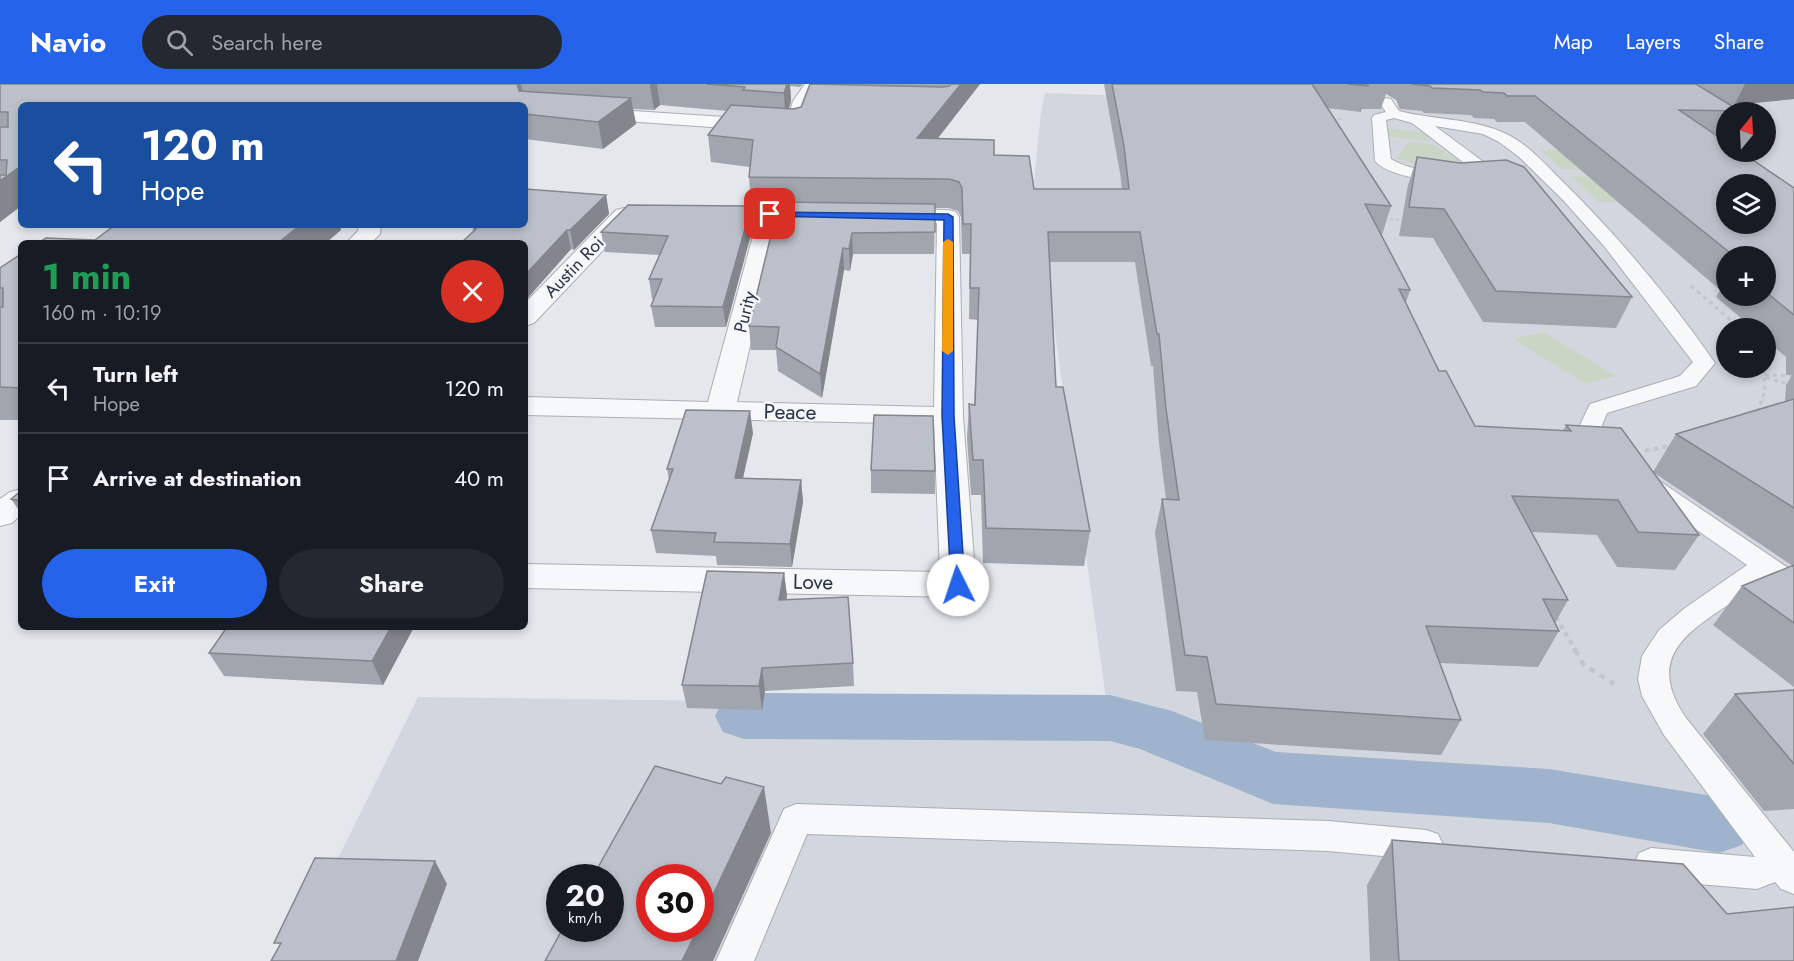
<!DOCTYPE html>
<html lang="en">
<head>
<meta charset="utf-8">
<style>
  body { margin:0; font-family:Jost,sans-serif; background:#242831; color:#f1f3f6; height:100vh; display:flex; flex-direction:column; font-size:22px; white-space:nowrap }
  * { box-sizing:border-box; margin:0 }
  p { font-size:20px; color:#9ea1a6 }
  .icon { flex:none; width:33px; height:33px; fill:none; stroke:currentColor; stroke-width:2; stroke-linecap:round; stroke-linejoin:round }
  .map { position:relative; flex:1; overflow:hidden }
  .panel { position:absolute; left:18px; top:156px; width:510px; height:390px; display:flex; flex-direction:column; background:#171b24; border-radius:9px; box-shadow:0 3px 9px #0003 }
  .panel>* { flex:none }
  .banner { position:absolute; left:18px; top:18px; width:510px; height:126px; border-radius:9px; box-shadow:0 3px 9px #0003; background:#1a4fa0; color:#fff; overflow:hidden }
  .needle { width:39px; rotate:18deg }
  .fabs { position:absolute; left:1716px; top:18px; display:grid; gap:12px }
  .fabs a { display:grid; place-items:center; width:60px; height:60px; border-radius:50%; background:#171b24; box-shadow:0 3px 9px #0003; font-size:30px }
  .speed { position:absolute; left:546px; top:780px; display:flex; gap:12px; font-size:30px; font-weight:700; text-align:center }
  .speed>* { display:grid; place-content:center; width:78px; height:78px; border-radius:50%; background:#171b24; box-shadow:0 3px 9px #0003; line-height:1 }
  .speed small { font-size:15px; font-weight:400 }
  .speed .limit { border:9px solid #d22; background:#fff; color:#111 }
  .pin { position:absolute; display:grid; place-items:center; width:51px; height:51px; color:#fff; margin:-26px; border-radius:12px; box-shadow:0 3px 9px #0006 }
  .me { position:absolute; width:66px; margin:-33px; rotate:356deg; stroke-linejoin:round; filter:drop-shadow(0 0 4px #0008) }
  .turn { display:flex; align-items:center; gap:21px; height:126px; padding:0 24px; font-size:27px }
  .turn .icon { width:78px; height:78px; stroke-width:2.5 }
  .turn b { display:block; font-size:42px; line-height:51px }
  .round { display:grid; place-items:center; flex:none; width:63px; height:63px; border-radius:32px; background:#242831 }
  .headline { display:flex; align-items:center; justify-content:space-between; height:102px; padding:0 24px }
  h1 { font-size:36px; font-weight:700; line-height:45px; color:#1e9e55 }
  .button { display:flex; gap:12px; margin-top:auto; padding:12px 24px }
  .button a { flex:1; height:69px; border-radius:36px; background:#2563eb; color:#fff; font-size:24px; font-weight:700; line-height:69px; text-align:center }
  .button a+a { background:#242831; color:#f1f3f6 }
  ul { padding:0; list-style:none }
  li { display:flex; align-items:center; gap:18px; height:90px; padding:0 24px; border-top:2px solid #363941 }
  li div { flex:1 }
  li b { display:block; font-size:22px }
  li em { font-style:normal }
  header { display:flex; align-items:center; gap:36px; box-sizing:border-box; height:84px; padding:0 30px; background:#2563eb; color:#fff }
  header strong { font-size:28px }
  nav { display:flex; gap:33px; margin-inline-start:auto; font-size:21px }
  .search { width:420px; height:54px; background:#242831; display:flex; align-items:center; gap:15px; box-sizing:border-box; padding:0 21px; border-radius:33px; color:#9ea1a6; font-size:22px }
  .map>svg:first-child { display:block }
  .built { fill:#d2d6de; fill-rule:evenodd }
  .green { fill:#c9d6c5 }
  .lines { fill:none; stroke-linecap:round; stroke-linejoin:round }
  .canal { fill:#9fb4cc; fill-rule:evenodd }
  .lane-casing { stroke:#a9aeb7; stroke-width:2 }
  .street-casing { stroke:#a9aeb7; stroke-width:2 }
  .path-far3 { stroke:#c2c5cb; stroke-width:2; stroke-dasharray:3 3; stroke-linecap:butt }
  .path-far2 { stroke:#c2c5cb; stroke-width:3; stroke-dasharray:4 4; stroke-linecap:butt }
  .path-far1 { stroke:#c2c5cb; stroke-width:4; stroke-dasharray:4.5 4.5; stroke-linecap:butt }
  .path { stroke:#c2c5cb; stroke-width:4.5; stroke-dasharray:6 6; stroke-linecap:butt }
  .lane { fill:#f7f8fa; fill-rule:evenodd }
  .street { fill:#f7f8fa; fill-rule:evenodd }
  .wall { fill:#a1a5ae; fill-rule:evenodd }
  .shaded-wall { fill:#83868d }
  .building { fill:#bbc0ca; stroke:#83868d; stroke-width:1.5; fill-rule:evenodd }
  .route { fill:#2563eb; stroke:#184099; stroke-width:1.5 }
  .slow { fill:#f59e0b }
  .labels { text-anchor:middle; dominant-baseline:central; stroke-width:4.5; stroke-linejoin:round; paint-order:stroke }
  .far-street-label { font-size:18px; fill:#2b3445; stroke:#f4f6f9 }
  .street-label { font-size:21px; fill:#2b3445; stroke:#f4f6f9 }
</style>
</head>
<body>
<header>
<strong>Navio</strong>
<div class="search"><svg class="icon" aria-label="search" viewBox="0 0 24 24"><circle cx="10" cy="10" r="6"/><path d="M15 15l6 6"/></svg>Search here</div>
<nav><a>Map</a><a>Layers</a><a>Share</a></nav>
</header>
<div class="map">
<svg width="1794" height="877" viewBox="0 0 1794 877">
  <rect width="100%" height="100%" fill="#e4e7ec"/>
  <!-- built -->
  <path class="built" d="M1794 0V877H287L418 613 1107 622 1034 97 1041 28 1045 9 1452 23ZM1726 28H1766V68H1726ZM1726 100H1766V140H1726ZM1726 172H1766V212H1726ZM1726 244H1766V284H1726ZM560 794H610V844H560ZM650 794H700V844H650Z"/>
  <!-- green -->
  <path class="green" d="M1379 44 1428 49 1430 57 1379 52Z
    M1409 58 1432 60 1460 77 1437 87 1396 74Z
    M1540 66H1563L1587 86 1562 85Z
    M1570 92 1596 93 1625 118H1598Z
    M1543 248 1616 292 1586 300 1513 255Z"/>
  <g class="lines">
    <!-- canal -->
    <path class="canal" d="M744 609 1110 611 1172 627 1276 668 1549 685 1719 713 1742 721 1751 741 1742 761 1719 769 1549 739 1273 720 1140 665 1110 657 744 655 723 648 715 632 723 616Z"/>
    <!-- lane casing -->
    <g class="lane-casing">
      <path id="lane" d="M1386 14 1391 15 1399 27C1433 36 1469 34 1502 48 1526 58 1544 79 1562 97 1618 152 1670 214 1715 279L1696 302 1607 329 1602 341 1613 360 1624 370 1620 375C1597 381 1589 358 1580 341L1590 320 1680 292 1693 278 1604 162 1563 116 1518 72 1499 58 1483 50 1435 42 1489 82 1491 85C1475 106 1391 97 1375 77L1372 34 1374 31 1386 28 1379 18ZM1394 34 1412 39 1472 85C1445 89 1415 89 1391 75L1386 36Z
        M1649 393 1658 396 1794 488V511L1784 508 1765 494C1718 536 1633 557 1686 634L1794 768V810L1781 805 1775 798 1757 805 1651 796 1639 791 1634 780 1639 769 1651 764 1755 773 1664 651 1642 612 1638 595 1642 572 1659 546 1685 524 1747 481 1640 406 1637 401 1640 396Z
        M796 720 1328 737 1426 746 1438 750 1443 761 1438 772 1426 776 1328 767 807 750 754 877H716L784 725Z"/>
    </g>
    <!-- street casing -->
    <g class="street-casing">
      <path id="street" d="M805 0H823L811 17 802 47 795 49 525 30V21H519L525 20 787 37 793 17Z
        M708 123 822 124 830 126 833 131 830 136 779 137 737 318 934 323 937 139 883 137 880 132 883 127 891 125 948 126 956 128 959 133 963 332 976 501 970 510 958 513 525 504V480L940 488 934 340 525 331V313L708 318 757 137 700 135 697 130 700 125Z
        M624 124 647 126 650 131 647 136 630 138 534 239 525 242V219L616 126Z
        M359 141H381L380 150 371 159H346L358 147Z
        M21 405V431L12 439 0 442V415L10 408Z"/>
    </g>
    <!-- path-far3 -->
    <path class="path-far3" d="M1333 39 1343 33
      M1384 135 1406 136"/>
    <!-- path-far2 -->
    <path class="path-far2" d="M1691 202 1740 244
      M1765 291 1794 292
      M1766 294 1794 301
      M1757 328 1765 307 1764 284"/>
    <!-- path-far1 -->
    <path class="path-far1" d="M1645 367 1673 361
      M1556 533 1576 567"/>
    <!-- path -->
    <path class="path" d="M1575 566 1583 580 1614 600"/>
    <!-- lane -->
    <use href="#lane" class="lane"/>
    <!-- street -->
    <use href="#street" class="street"/>
  </g>
  <!-- wall -->
  <path class="wall" d="M0 0H803L800 3 790 2 791 17 789 25H793L801 23 810 0H980L937 55 994 71 1034 105H1122L1120 89 1104 0H1794V15L1730 21 1740 27 1739 28H1726V54H1720L1794 104V603L1713 541 1742 502 1793 482 1653 388 1676 350 1785 318 1786 301 1792 291H1786V273L1766 256V244H1753L1716 213 1720 206 1525 38H1497L1494 35 1474 34 1471 31 1424 29 1422 27 1400 25 1396 16 1386 10 1381 25H1362L1361 28 1327 24 1391 122 1382 151H1381L1410 206 1406 218 1439 287 1475 342 1563 347 1566 341 1699 451 1675 486 1617 483 1597 451 1532 448 1568 516 1555 539 1559 547 1538 583 1439 579 1461 636 1441 671 1205 656 1197 608 1176 607 1155 449 1162 415H1166L1159 359 1153 282H1151L1135 178H1050L1056 303 1090 447 1084 482 983 479 981 411H971L967 354 969 320 974 321 978 236 969 235 970 170H962L961 133 958 127 948 124H935L934 170H853L850 187 844 186 822 314 778 287 776 266H751L749 242 778 121H752L754 139 726 243H655L651 222 654 215H652L649 195 660 171 605 168 601 148 748 122 751 121 749 93 750 83 711 78 708 51 727 27 660 21 654 26 633 25 636 40 603 65 525 55V21H21V122L0 138ZM1726 172H1766V212H1726Z
    M1417 73 1632 213 1616 244 1483 238 1433 154 1399 152 1408 101Z
    M606 111 609 130 574 166 571 165 525 217V159L475 146 474 145Z
    M21 170V336H0V184Z
    M753 349 743 394 801 396 803 418 792 483 717 481 716 472 656 469 651 446 669 396 667 385Z
    M871 386 935 387V410L871 409Z
    M21 407V429L11 415Z
    M784 489 787 512 786 516 853 579 854 602 765 607 762 626 687 624 682 601Z
    M227 543H414L383 601 224 592 209 569Z
    M1794 606V725L1764 727 1703 650 1735 610Z
    M1392 756 1727 830 1794 877H1370L1367 801Z"/>
  <!-- shaded-wall -->
  <path class="shaded-wall" d="M512 0H521L525 18Z
    M651 0H657L660 21 654 26 650 1Z
    M787 0H790L791 17 785 35 784 9Z
    M961 0H980L917 81V54Z
    M1745 0H1794V15L1734 21Z
    M631 14 636 40 603 65 598 38Z
    M21 82V122L0 138V97Z
    M606 111 609 130 574 166 570 146Z
    M752 120 754 139 726 243 723 223Z
    M300 141H340L341 146 326 159H278Z
    M567 146 571 165 525 217V191Z
    M852 149 853 170 850 187 849 165Z
    M843 164 844 186 822 314 820 290Z
    M750 327 753 349 738 416 735 394Z
    M801 396 803 418 792 483 790 460Z
    M784 489 787 512 782 540 779 516Z
    M391 543H414L383 601 372 577Z
    M762 584 765 607 762 626 759 602Z
    M764 703 771 749 713 877H682L698 844H700V838Z
    M435 777 447 800 418 877H396Z"/>
  <!-- building -->
  <path class="building" d="M0 0H517L519 7 631 14 598 38 525 30V21H21V82L0 97V91H6L7 76H0V43H8V28H0Z
    M706 0H787L784 9 743 6 745 3Z
    M810 0 943 3 949 2 951 0H961L917 54 994 56V71L1029 72 1034 105H1129L1124 62 1112 0H1312L1391 122 1365 120 1410 206 1399 205 1439 287H1446L1475 342 1571 347 1566 341 1621 344 1699 451 1638 448 1618 416 1512 412 1568 516 1543 515 1559 547 1426 542 1461 636 1216 620 1207 573 1185 571 1162 415 1179 416 1166 325 1159 250H1157L1140 148H1048L1056 303H1063L1090 447 986 444 983 376H973L969 320 975 321 979 204H970L971 140H963L962 104 959 98 949 95 749 93 753 56 708 51 731 21 793 25 801 23Z
    M1348 0H1368V2Z
    M1411 0H1696L1740 27 1679 26 1726 58V68H1741L1794 104V231L1766 208V172H1734L1535 12H1507L1504 9 1483 8 1480 6 1432 4 1430 2ZM1726 100H1766V140H1726Z
    M1417 73 1460 79 1506 76 1524 83 1632 213 1496 207 1444 125 1409 123Z
    M525 105 606 111 570 146H567L525 191V159H461L476 145H474L478 141H525Z
    M779 118 935 120V148L852 149 849 165 843 164 820 290 776 263 779 243 749 242Z
    M752 120 723 223 651 222 662 195H649L668 152 601 148 628 121 748 122Z
    M115 141H300L278 159H38L46 154 95 156Z
    M21 170V304L0 303V223H3V204H0V184Z
    M1794 315V424L1676 350Z
    M686 326 750 327 735 394 801 396 790 460 714 458 716 449 651 446 673 385H667Z
    M874 331 933 332 935 387 871 386Z
    M21 407V417L11 415Z
    M1794 481V539L1742 502Z
    M707 487 784 489 779 516 848 513 853 579 762 584 759 602 682 601Z
    M227 543H391L372 577 209 569Z
    M1794 606V680L1735 610Z
    M655 682 721 700 726 693 764 703 700 838V794H650V844H698L682 877H545L563 844H610V794H592Z
    M1392 756 1683 780 1727 830 1794 823V877H1399Z
    M315 774 435 777 396 877H271L281 859H274Z"/>
  <!-- route -->
  <path class="route" d="M766 128 948 130 953 133 954 332 965 501 963 504H953L951 501 942 332 944 136 770 132 765 130Z"/>
  <!-- slow -->
  <path class="slow" d="M948 155 953 158V267L948 271 942 267 943 158Z"/>
  <g class="labels">
    <!-- far-street labels -->
    <g class="far-street-label">
      <text transform="translate(574 183) rotate(-46)">Austin Roi</text>
      <text transform="translate(745 228) rotate(-76)">Purity</text>
    </g>
    <!-- street labels -->
    <g class="street-label">
      <text transform="translate(790 328) rotate(1)">Peace</text>
      <text transform="translate(813 498) rotate(1)">Love</text>
    </g>
  </g>
</svg>
<div class="fabs">
<a><svg class="needle" viewBox="-14 -14 28 28"><path d="M0-13l5 13h-10z" fill="#e53935"/><path d="M0 13l5-13h-10z" fill="#9ea1a6"/></svg></a>
<a><svg class="icon" aria-label="layers" viewBox="0 0 24 24"><path d="M12 4l9 5-9 5-9-5zM3 14l9 5 9-5"/></svg></a>
<a>+</a>
<a>−</a>
</div>
<div class="speed"><div>20<small>km/h</small></div><div class="limit">30</div></div>
<div class="pin" style="left:770px;top:130px;background:#d93025"><svg class="icon" aria-label="arrive" viewBox="0 0 24 24"><path d="M6 21V4h12l-3 4 3 4H6"/></svg></div>
<svg class="me" style="left:958px;top:501px" viewBox="-20 -20 40 40"><circle r="19" fill="#fff"/><path d="M0-13L10 11 0 6-10 11z" fill="#2563eb"/></svg>
<div class="banner">
<div class="turn"><svg class="icon" aria-label="left" viewBox="0 0 24 24"><path d="M17 20v-9H6M10 6l-5 5 5 5"/></svg><div><b>120 m</b>Hope</div></div>
</div>
<section class="panel">
<div class="headline"><div><h1>1 min</h1><p>160 m · 10:19</p></div><a class="round" style="background:#d93025;color:#fff"><svg class="icon" aria-label="close" viewBox="0 0 24 24"><path d="M6 6l12 12M18 6L6 18"/></svg></a></div>
<ul>
<li><svg class="icon" aria-label="left" viewBox="0 0 24 24"><path d="M17 20v-9H6M10 6l-5 5 5 5"/></svg><div><b>Turn left</b><p>Hope</p></div><em>120 m</em></li>
<li><svg class="icon" aria-label="arrive" viewBox="0 0 24 24"><path d="M6 21V4h12l-3 4 3 4H6"/></svg><div><b>Arrive at destination</b></div><em>40 m</em></li>
</ul>
<div class="button"><a>Exit</a><a>Share</a></div>
</section>
</div>
</body>
</html>
